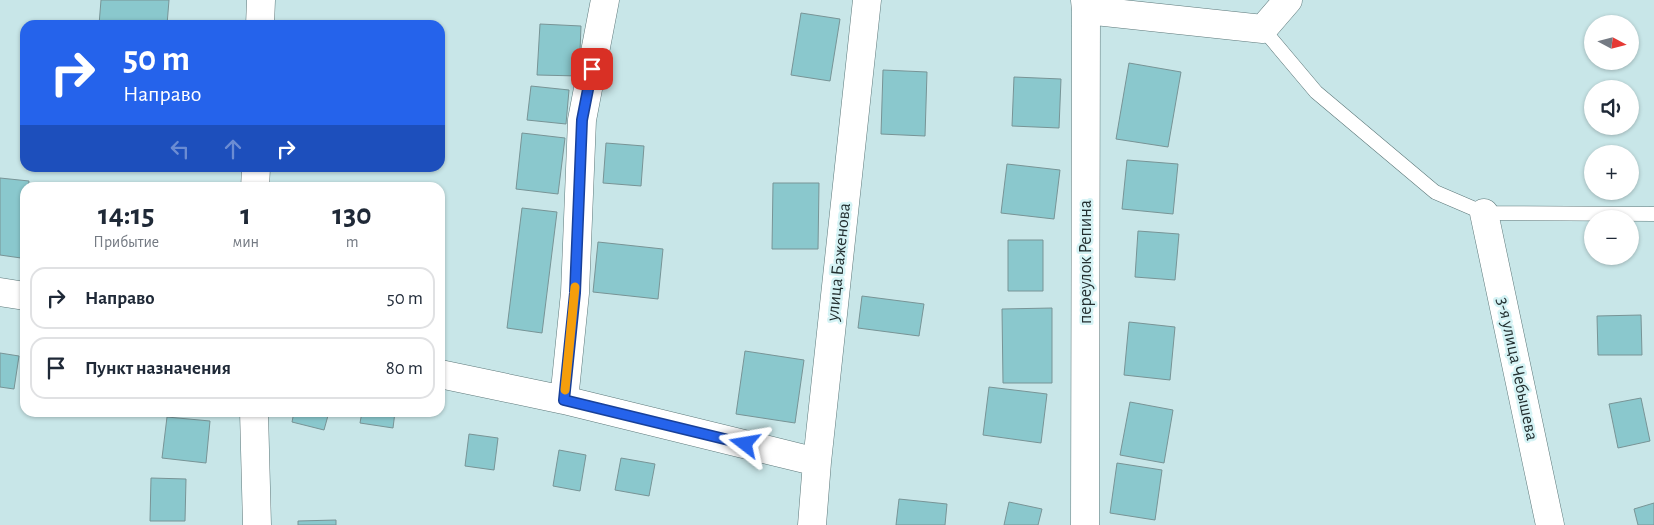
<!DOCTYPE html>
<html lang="ru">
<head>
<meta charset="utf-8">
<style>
  body { margin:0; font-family:"Alegreya Sans",sans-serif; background:#f6f6f7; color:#1f2937; height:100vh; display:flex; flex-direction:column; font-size:19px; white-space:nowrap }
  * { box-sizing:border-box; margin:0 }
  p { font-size:16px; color:#747a83 }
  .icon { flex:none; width:28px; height:28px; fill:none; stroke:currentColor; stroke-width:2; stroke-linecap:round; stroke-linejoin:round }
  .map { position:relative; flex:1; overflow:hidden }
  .details { position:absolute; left:20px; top:182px; width:425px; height:235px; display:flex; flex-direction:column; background:#fff; border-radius:15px; box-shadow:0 1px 4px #0004 }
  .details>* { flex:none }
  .guide { position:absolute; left:20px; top:20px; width:425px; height:152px; border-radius:15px; box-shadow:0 1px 4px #0004; background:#2563eb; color:#fff; overflow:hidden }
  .needle { width:32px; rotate:97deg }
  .controls { position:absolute; left:1584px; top:15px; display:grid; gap:10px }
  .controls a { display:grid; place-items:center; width:55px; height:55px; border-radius:50%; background:#fff; box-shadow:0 1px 4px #0004; font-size:25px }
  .pin { position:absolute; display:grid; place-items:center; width:42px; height:42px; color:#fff; margin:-21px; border-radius:10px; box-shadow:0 2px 8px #0006 }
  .me { position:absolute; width:55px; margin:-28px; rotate:284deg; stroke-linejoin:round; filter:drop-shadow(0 0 4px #0008) }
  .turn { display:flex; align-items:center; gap:18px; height:105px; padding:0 20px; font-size:22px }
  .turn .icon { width:65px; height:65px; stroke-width:2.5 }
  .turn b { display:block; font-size:35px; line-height:42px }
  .lanes { display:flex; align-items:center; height:48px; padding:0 20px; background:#0003; justify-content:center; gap:25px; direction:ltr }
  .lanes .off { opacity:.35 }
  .eta { display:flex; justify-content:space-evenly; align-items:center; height:85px; text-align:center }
  .eta b { font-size:30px; font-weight:700; line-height:35px }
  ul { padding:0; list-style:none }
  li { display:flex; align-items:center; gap:15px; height:62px; margin:0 10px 8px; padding:0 10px; border:2px solid #e0e1e3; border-radius:15px }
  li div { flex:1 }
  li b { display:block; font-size:19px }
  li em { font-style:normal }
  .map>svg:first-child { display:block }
  .building { fill:#8ac8cd; stroke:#789496 }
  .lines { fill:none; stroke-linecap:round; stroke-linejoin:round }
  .service-casing { stroke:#5d787a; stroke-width:15 }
  .minor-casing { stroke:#5d787a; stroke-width:29 }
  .service { stroke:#fff; stroke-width:14 }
  .minor { stroke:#fff; stroke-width:28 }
  .route-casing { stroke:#184099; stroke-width:12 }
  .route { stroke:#2563eb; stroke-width:9 }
  .slow { stroke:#f59e0b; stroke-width:9 }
  .labels { text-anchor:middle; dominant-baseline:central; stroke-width:5; stroke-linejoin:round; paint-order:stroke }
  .street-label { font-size:18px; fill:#232f30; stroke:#d5f3f5 }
</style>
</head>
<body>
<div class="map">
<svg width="1654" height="525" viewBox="0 0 1654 525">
  <rect width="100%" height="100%" fill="#c8e6e8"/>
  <!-- building -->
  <path class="building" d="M101 0H169L167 25H99Z
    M801 13 840 19 830 81 791 75Z
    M540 24 581 26 579 76 537 75Z
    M1129 63 1181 72 1168 147 1116 139Z
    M883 70 927 72 925 136 881 134Z
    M1014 77 1061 79 1059 128 1012 126Z
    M531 86 569 90 566 124 527 120Z
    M522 133 565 138 558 194 516 189Z
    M606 143 644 146 641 186 603 183Z
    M1127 160 1178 164 1173 214 1122 209Z
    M1007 164 1060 170 1054 219 1001 213Z
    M0 178 29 181 28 188H25V219L21 258 0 255Z
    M773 183H819L818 249H772Z
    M522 208 557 212 542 333 507 328Z
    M1138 231 1179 234 1175 280 1135 277Z
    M1008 240H1043V291H1008Z
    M598 242 663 249 658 299 593 292Z
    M862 296 924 304 919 336 858 328Z
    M1052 308V383H1003L1002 309Z
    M1641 315 1642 355H1598L1597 316Z
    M1129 322 1175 327 1170 380 1124 375Z
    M745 351 804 360 795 423 736 414Z
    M0 353 19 356 14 389 0 387Z
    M989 387 1047 394 1041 443 983 435Z
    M1641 398 1650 441 1618 448 1609 404Z
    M1130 402 1173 410 1164 463 1120 455Z
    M294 412H329L324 430 292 422Z
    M362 412H395L393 428 360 423Z
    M167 417 210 421 206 463 162 458Z
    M469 434 498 438 494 470 465 466Z
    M559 450 586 455 580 491 553 486Z
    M621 458 655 464 649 496 615 490Z
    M1117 463 1162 470 1155 520 1110 513Z
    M151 478 186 479 185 521H150Z
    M899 499 947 504 945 525H896Z
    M1009 502 1042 509 1038 525H1004Z
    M1654 503V525H1638L1634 509Z
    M336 520V525H298V521Z"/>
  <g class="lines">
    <!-- service casing -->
    <g class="service-casing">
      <path id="service" d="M1263 29 1316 92 1435 192 1484 213 1654 214"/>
    </g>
    <!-- minor casing -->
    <g class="minor-casing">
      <path id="minor" d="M1085 0 1086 10 1085 525
        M1086 10 1263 29 1288 0
        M260 25 261 0
        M255 188 256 168
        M1484 213 1550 525
        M0 292 25 296
        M440 374 564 400 817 462
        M564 400 575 293 582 120 605 0
        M254 412 257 525
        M812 525 817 462 867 0"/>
    </g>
    <!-- service -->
    <use href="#service" class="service"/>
    <!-- minor -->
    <use href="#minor" class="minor"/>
  </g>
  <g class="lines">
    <!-- route casing -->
    <g class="route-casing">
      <path id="route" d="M592 69 582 120 575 293 564 400 745 444"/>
    </g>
    <!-- route -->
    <use href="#route" class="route"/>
    <!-- slow -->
    <path class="slow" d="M565 390 575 287"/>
  </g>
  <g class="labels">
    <!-- street labels -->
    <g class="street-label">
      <text transform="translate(839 262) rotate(-84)">улица Баженова</text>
      <text transform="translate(1086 262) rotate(-90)">переулок Репина</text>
      <text transform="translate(1517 369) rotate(78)">3-я улица Чебышева</text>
    </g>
  </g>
</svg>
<div class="controls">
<a><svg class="needle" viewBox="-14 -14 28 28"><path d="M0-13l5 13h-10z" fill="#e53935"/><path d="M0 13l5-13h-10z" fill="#747a83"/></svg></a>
<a><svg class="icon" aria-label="sound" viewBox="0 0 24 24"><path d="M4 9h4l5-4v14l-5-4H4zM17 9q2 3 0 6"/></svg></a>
<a>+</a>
<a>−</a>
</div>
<div class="pin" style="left:592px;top:69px;background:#d93025"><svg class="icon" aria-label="arrive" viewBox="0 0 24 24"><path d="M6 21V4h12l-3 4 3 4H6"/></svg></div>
<svg class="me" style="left:745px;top:444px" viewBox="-20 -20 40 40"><path d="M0-17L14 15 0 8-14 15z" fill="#2563eb" stroke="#fff" stroke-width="4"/></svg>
<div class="guide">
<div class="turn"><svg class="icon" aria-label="right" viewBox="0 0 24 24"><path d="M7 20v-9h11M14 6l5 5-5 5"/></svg><div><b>50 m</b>Направо</div></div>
<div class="lanes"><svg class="icon off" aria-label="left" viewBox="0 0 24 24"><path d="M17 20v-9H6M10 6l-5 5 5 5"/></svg><svg class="icon off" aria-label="ahead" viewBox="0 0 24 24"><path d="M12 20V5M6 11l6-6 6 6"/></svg><svg class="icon" aria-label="right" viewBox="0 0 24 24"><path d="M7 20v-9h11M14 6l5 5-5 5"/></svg></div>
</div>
<section class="details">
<div class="eta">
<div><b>14:15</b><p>Прибытие</p></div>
<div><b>1</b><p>мин</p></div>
<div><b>130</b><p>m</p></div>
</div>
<ul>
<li><svg class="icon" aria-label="right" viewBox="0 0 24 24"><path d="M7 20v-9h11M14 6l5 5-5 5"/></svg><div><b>Направо</b></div><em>50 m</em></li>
<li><svg class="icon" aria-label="arrive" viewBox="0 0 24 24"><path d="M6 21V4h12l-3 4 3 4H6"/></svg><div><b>Пункт назначения</b></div><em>80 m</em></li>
</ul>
</section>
</div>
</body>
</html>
